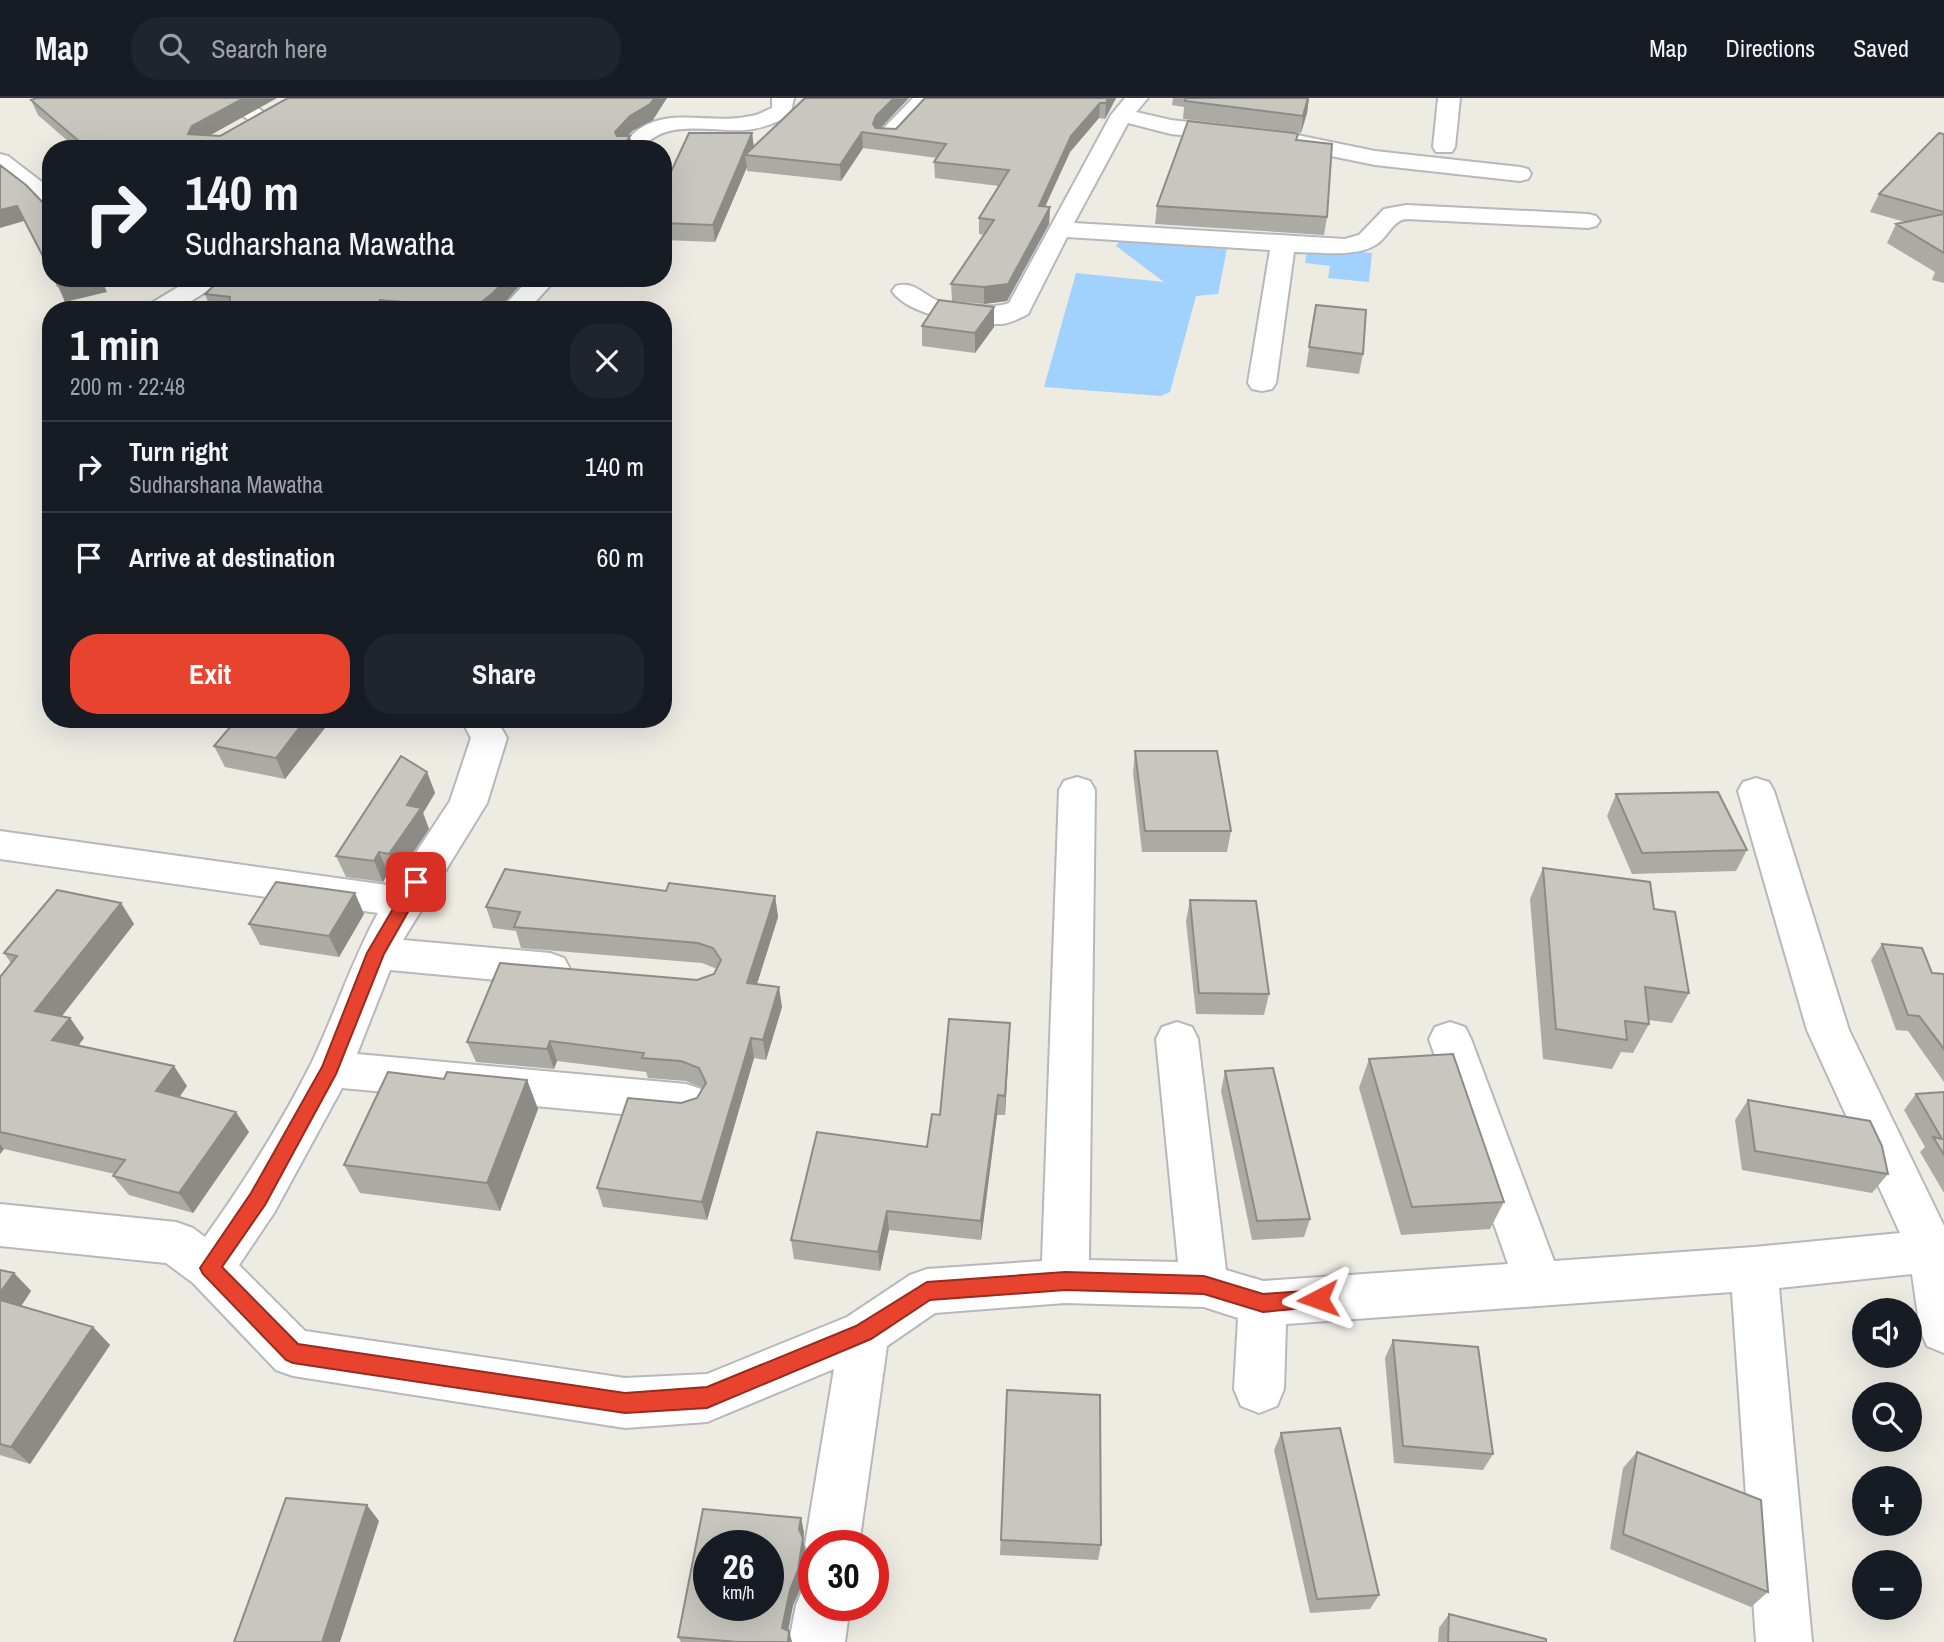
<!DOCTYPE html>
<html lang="en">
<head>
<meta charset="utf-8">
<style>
  body { margin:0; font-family:"Archivo Narrow",sans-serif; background:#20242c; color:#f1f3f6; height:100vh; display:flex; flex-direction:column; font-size:26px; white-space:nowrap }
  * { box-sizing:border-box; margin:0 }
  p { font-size:23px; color:#9ea1a6 }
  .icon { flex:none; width:38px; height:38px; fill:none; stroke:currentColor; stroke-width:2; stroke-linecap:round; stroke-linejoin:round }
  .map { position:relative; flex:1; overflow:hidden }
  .sheet { position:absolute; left:42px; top:203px; width:630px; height:427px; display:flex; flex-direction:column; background:#171b24; border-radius:28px; box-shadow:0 7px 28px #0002 }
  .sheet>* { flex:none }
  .banner { position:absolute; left:42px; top:42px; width:630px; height:147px; border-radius:28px; box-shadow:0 7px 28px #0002; background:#171b24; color:#f1f3f6; overflow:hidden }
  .buttons { position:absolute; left:1852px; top:1200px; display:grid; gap:14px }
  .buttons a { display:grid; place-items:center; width:70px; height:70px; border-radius:50%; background:#171b24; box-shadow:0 7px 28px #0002; font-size:35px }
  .speed { position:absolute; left:693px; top:1432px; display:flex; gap:14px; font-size:35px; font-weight:700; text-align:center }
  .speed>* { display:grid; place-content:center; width:91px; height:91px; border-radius:50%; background:#171b24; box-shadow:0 7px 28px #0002; line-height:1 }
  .speed small { font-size:18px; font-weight:400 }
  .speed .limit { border:10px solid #d22; background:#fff; color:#111 }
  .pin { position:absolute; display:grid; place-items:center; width:60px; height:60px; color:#fff; margin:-30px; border-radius:14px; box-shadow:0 4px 10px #0006 }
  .me { position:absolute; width:77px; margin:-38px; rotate:266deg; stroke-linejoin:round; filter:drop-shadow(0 0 5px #0008) }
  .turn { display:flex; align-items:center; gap:24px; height:147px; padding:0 28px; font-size:32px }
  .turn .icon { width:91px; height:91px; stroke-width:2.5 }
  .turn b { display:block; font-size:49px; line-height:60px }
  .round { display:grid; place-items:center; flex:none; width:74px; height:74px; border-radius:28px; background:#20242c }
  .head { display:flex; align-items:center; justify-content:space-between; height:119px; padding:0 28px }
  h1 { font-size:42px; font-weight:700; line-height:52px }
  .action { display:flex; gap:14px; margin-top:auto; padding:14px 28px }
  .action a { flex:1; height:80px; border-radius:28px; background:#e7432e; color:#fff; font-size:28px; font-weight:700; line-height:80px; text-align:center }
  .action a+a { background:#20242c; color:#f1f3f6 }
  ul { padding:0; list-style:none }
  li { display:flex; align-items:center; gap:21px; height:91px; padding:0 28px; border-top:2px solid #363941 }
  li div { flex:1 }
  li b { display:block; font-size:26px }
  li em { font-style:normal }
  header { display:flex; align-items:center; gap:42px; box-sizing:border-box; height:98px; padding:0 35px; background:#171b24; border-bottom:2px solid #363941 }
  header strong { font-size:33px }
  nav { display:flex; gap:38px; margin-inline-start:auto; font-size:24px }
  .search { width:490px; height:63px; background:#20242c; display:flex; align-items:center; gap:18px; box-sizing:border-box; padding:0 24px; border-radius:28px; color:#9ea1a6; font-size:26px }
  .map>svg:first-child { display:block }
  .water { fill:#a1d2fe }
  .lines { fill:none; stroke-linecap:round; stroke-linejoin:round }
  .minor-casing { stroke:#b5b8bc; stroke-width:4 }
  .minor { fill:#fff; fill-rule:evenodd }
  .wall { fill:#acaaa4 }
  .shaded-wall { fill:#8c8b86 }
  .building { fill:#c8c6bf; stroke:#8c8b86; stroke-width:2; fill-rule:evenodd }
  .route { fill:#e7432e; stroke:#962c1e; stroke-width:2 }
</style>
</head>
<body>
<header>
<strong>Map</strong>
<div class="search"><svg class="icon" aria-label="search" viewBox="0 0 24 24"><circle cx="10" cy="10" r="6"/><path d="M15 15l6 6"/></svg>Search here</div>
<nav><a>Map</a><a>Directions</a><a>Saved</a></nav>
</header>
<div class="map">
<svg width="1944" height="1544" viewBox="0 0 1944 1544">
  <rect width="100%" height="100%" fill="#edebe2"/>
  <!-- water -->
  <path class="water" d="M1120 142 1227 151 1218 196 1196 198 1170 294 1161 298 1044 289 1076 175 1164 184 1116 148Z
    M1307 149 1372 155 1369 184 1328 180 1330 168 1305 165Z"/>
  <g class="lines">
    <!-- minor casing -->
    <g class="minor-casing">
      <path id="minor" d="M218 0H244L272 20 269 25H253Z
        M772 0H794L790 18C778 23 766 29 753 31 719 37 666 17 642 51H620C655 0 702 29 751 18 758 17 765 13 772 10Z
        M913 0H936L895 45H879L876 40 879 35Z
        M1125 0H1148L1136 14 1171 22 1292 36 1375 53 1520 69 1528 71 1531 76 1528 81 1520 83 1375 67 1292 50 1171 36 1128 25 1074 125 1345 141 1359 137 1384 111 1406 107 1588 116 1596 118 1600 123 1596 128 1588 130 1406 121C1392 123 1388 139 1377 146 1358 160 1317 154 1294 154L1276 285 1272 291 1262 293 1252 291 1248 285 1270 152 1067 139 1028 216C1020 220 1011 225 1002 226 972 227 910 219 892 193L896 188C914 183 921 195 936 202 950 208 996 211 1009 205L1111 17Z
        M1438 0H1460L1455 49 1452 54H1436L1433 49Z
        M0 56 8 58 51 91V109L43 107 0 74Z
        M193 180H223L220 185 177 212H146L150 206Z
        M530 180H557L528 212H500Z
        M461 621H496L507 640 487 705 403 842 550 855 564 860 570 871 564 882 550 887 390 872 357 956 686 986 701 991 708 1004 701 1017 686 1022 342 990 274 1115 239 1167 305 1233 625 1280 707 1276 847 1219 910 1177 927 1171 1042 1163 1059 692 1064 683 1077 679 1090 683 1095 692 1089 1162 1178 1164 1156 941 1162 929 1177 924 1192 929 1198 941 1226 1172 1263 1183 1508 1166 1429 941 1435 929 1450 924 1465 929 1471 941 1554 1163 1754 1149 1900 1135 1807 932 1738 693 1743 684 1756 680 1769 684 1774 693 1849 932 1944 1128V1255L1927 1248 1920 1232 1912 1176 1779 1190 1812 1544H1756L1732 1194 1286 1226 1284 1291 1277 1308 1259 1315 1241 1308 1234 1291 1238 1220 1204 1209 1065 1205 935 1215 887 1248 859 1447H814V1466L805 1447 834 1271 707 1324 625 1330 293 1278 276 1272 193 1185 166 1165 0 1148V1106L176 1124 193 1130 205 1139C244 1084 281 1026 311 966 335 916 351 864 378 815L0 761V733L394 788 450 703 471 640Z
        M814 1483V1507H850L845 1544H789L796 1507 804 1488Z"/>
    </g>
    <!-- minor -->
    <use href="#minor" class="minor"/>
  </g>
  <!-- wall -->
  <path class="wall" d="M37 0H277L210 37 220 38 653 22 632 33 628 38H630L632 51H77L38 17 31 2Z
    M1116 0 1105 21 1099 20 1070 54 1045 109H1050L1049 126 1007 203 984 206 952 203 951 186 984 137 979 136V120L999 88 935 80 934 64 937 60 863 50 841 83 747 73V69L715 144 663 142V91L752 35 754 49 880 31H896Z
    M1173 0H1309L1307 15 1301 35 1183 21 1184 9 1172 7Z
    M1944 36V185L1932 182 1935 174 1887 145 1896 126 1905 124 1870 114 1879 96Z
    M1297 42 1327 119 1324 137 1155 126 1157 108Z
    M526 180 498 212H211L205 196Z
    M1316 207 1363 256 1359 276 1306 269Z
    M994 209V229L975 255 922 248V228Z
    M306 621H325L328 626 285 681 225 669 214 648Z
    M1135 653 1231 733 1227 754H1142L1133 675Z
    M427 674 435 695 423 715 429 731 398 777 388 775 383 784 346 779 336 758Z
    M1616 696 1747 752 1736 773 1632 776 1607 718Z
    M1543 770 1654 811 1689 895 1672 925 1649 922V926L1633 955 1621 954 1612 971 1543 961 1530 801Z
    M666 793 775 798 778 819 757 886 782 909 766 962 754 960 707 1122 603 1109 597 1090 681 1005 697 1000 703 990 686 983 648 980 646 974 557 963 554 971 476 964 467 944 697 882 714 876 717 871 702 865 521 850 516 833 493 830 486 809Z
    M1190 802 1269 896 1264 917 1196 916 1186 823Z
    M121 805 134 826 62 918 70 920 84 940 78 948 187 988 179 999 249 1034 193 1115 129 1097 113 1078 115 1076 4 1051 0 1056V879L11 865 4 855Z
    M364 816 339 859 260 847 249 826Z
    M1882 846 1932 875 1944 876V984L1908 933 1896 932 1871 862Z
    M1009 945 1005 1017H997L981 1142 889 1132 880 1173 794 1161 791 1142 927 1049 940 1017Z
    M1369 961 1504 1104 1490 1131 1401 1137 1359 990Z
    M1225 973 1310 1121 1304 1139 1252 1142 1221 993Z
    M444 981 527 982 538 1011 500 1113 360 1095 344 1067Z
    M1944 994V1095L1920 1054 1925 1049 1904 1012 1916 996Z
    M1748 1002 1888 1076 1872 1095 1742 1072 1735 1022Z
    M0 1172 14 1175 31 1193 21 1208 93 1229 110 1247 30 1366 0 1357Z
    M1393 1242 1493 1356 1483 1372 1394 1365 1385 1260Z
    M1007 1292 1101 1447 1098 1462 1000 1457Z
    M1281 1335 1379 1497 1370 1511 1310 1515 1274 1352Z
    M1637 1354 1768 1494 1751 1509 1610 1451 1623 1370Z
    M801 1420 804 1435 803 1442 806 1456 802 1487 793 1507 788 1533 792 1544H681L678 1539Z
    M1449 1516 1546 1544H1438L1439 1530Z"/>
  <!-- shaded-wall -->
  <path class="shaded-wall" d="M244 0H277L198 44 188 36 192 28Z
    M655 0H667L653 22 632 33 618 49 615 34 630 18Z
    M894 0H909L877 34 873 26 876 18Z
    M1108 0H1116L1105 21 1106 5Z
    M1309 0 1307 15 1301 35 1303 18Z
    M1100 5 1099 20 1070 54 1038 124 1039 108 1071 38Z
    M862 34 863 50 841 83 840 67Z
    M752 35 754 52 745 57 747 69 715 144 713 127Z
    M630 38 632 51H621Z
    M17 108 24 123 0 130V112Z
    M1050 109 1049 126 1007 203 984 206V189Z
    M90 180H101L107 194 65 204 58 188Z
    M507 180H526L498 212H474V210Z
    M994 209V229L975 255V235Z
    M306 621H325L328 626 285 681 276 660Z
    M427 674 435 695 423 715 429 731 398 777 389 756 407 707Z
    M379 754 388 775 383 784 374 763Z
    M355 795 364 816 339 859 329 838Z
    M775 798 778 819 751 905 747 885Z
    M121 805 134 826 50 933 35 913Z
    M779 889 782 909 766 962 763 942Z
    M70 920 84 940 67 962 52 942Z
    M1010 925 1009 945 1005 1017V998Z
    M751 940 754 960 707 1122 702 1104Z
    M550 943 557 963 554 971 547 951Z
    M174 968 187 988 170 1013 156 993Z
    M527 982 538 1011 500 1113 487 1085Z
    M998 997 997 1017 981 1142V1123Z
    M236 1014 249 1034 193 1115 179 1095Z
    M0 1046 4 1051 0 1056Z
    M887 1113 889 1132 880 1173 878 1154Z
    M14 1175 31 1193 14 1219 0 1205V1195Z
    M93 1229 110 1247 30 1366 11 1349Z
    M367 1407 379 1423 340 1544H322Z
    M801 1420 804 1435 803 1442 806 1456 802 1487 793 1507 786 1544 782 1530 790 1492Z
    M789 1533 792 1544H788Z"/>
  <!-- building -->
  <path class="building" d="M37 0H244L192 28 188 36 220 38 288 0H655L650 6 630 18 615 34 617 38H630L621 51H88L31 2Z
    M805 0H894L876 18 873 26 876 30 896 31 925 0H1108L1106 5H1100L1071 38 1039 108 1050 109 1008 186 984 189 951 186 994 122 979 120 1009 72 934 64 946 46 862 34 840 67 745 57Z
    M1186 0H1308L1303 18 1185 3Z
    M1188 23 1294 35 1298 36 1296 42 1332 46 1327 119 1157 108Z
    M689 35H752L713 127 663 125V91Z
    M1939 35 1944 36V114L1879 96Z
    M0 67 26 87 51 113V174L17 108 0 112Z
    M1944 116V155L1896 126Z
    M54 180H90L58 188Z
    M222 180H507L493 195 474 210 380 202V212H229L230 199 205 196Z
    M939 202 994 209 975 235 922 228Z
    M1316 207 1366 212 1363 256 1309 249Z
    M237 621H306L276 660 214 648Z
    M1135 653H1217L1231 733H1145Z
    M401 658 427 674 407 707 421 710 389 756 379 754 374 763 336 758Z
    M1718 694 1747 752 1642 755 1616 696Z
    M1543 770 1650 784 1654 811 1675 814 1689 895 1645 889 1649 926 1625 923 1627 942 1556 931Z
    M505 771 666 793 669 785 775 798 747 885 779 889 763 942 751 940 702 1104 597 1090 628 1000 681 1005 697 1000 706 985 699 970 681 963 642 960 644 955 550 943 547 951 467 944 500 865 697 882 714 876 721 862 713 850 698 845 514 829 520 814 486 809Z
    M276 784 355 795 329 838 249 826Z
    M57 792 121 805 35 913 70 920 52 942 174 968 156 993 236 1014 179 1095 113 1078 125 1062 0 1034V879L17 858 4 855Z
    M1190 802 1256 803 1269 896 1199 895Z
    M1882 846 1922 850 1932 875 1944 876V951L1919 918 1908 917Z
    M949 921 1010 925 1005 998 998 997 981 1123 887 1113 878 1154 791 1142 817 1034 927 1049 932 1016 940 1017Z
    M1453 956 1504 1104 1412 1109 1369 961Z
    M1273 970 1310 1121 1257 1123 1225 973Z
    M388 974 444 981 447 974 527 982 487 1085 344 1067Z
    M1944 994V1057L1933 1039 1942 1041 1916 996Z
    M1748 1002 1870 1023 1882 1048 1888 1076 1755 1053Z
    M0 1172 14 1175 0 1195Z
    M0 1202 93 1229 11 1349 0 1346Z
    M1393 1242 1478 1249 1493 1356 1403 1348Z
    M1007 1292 1100 1297 1101 1447 1001 1442Z
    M1340 1330 1379 1497 1317 1501 1281 1335Z
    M1637 1354 1761 1402 1768 1494 1623 1436Z
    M286 1400 367 1407 322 1544H234Z
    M703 1411 801 1420 799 1431 803 1440 798 1472 790 1492 782 1530 789 1533 788 1544H738L678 1539ZM709 1447H768V1507H709Z
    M1449 1516 1546 1541V1544H1448Z"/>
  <!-- route -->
  <path class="route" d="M416 778 425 784 384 856 336 976 265 1107 222 1169 298 1246 625 1295 707 1289 856 1228 927 1184 1065 1174 1204 1178 1263 1196 1318 1192 1325 1195 1328 1201 1325 1208 1263 1214 1204 1196 1065 1192 930 1202 871 1241 707 1310 625 1315 293 1265 286 1262 203 1176 200 1170 251 1095 322 969 367 855 411 780Z"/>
</svg>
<div class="buttons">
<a><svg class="icon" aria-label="sound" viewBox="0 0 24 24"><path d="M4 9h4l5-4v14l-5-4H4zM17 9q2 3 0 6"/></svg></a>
<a><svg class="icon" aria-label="search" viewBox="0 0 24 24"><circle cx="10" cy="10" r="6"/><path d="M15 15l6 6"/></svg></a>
<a>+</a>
<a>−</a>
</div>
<div class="speed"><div>26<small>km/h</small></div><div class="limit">30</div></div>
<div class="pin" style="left:416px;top:784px;background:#d93025"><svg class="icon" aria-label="arrive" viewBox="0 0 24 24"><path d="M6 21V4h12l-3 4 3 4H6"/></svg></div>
<svg class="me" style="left:1318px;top:1201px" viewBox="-20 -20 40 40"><path d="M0-17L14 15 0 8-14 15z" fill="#e7432e" stroke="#fff" stroke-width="4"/></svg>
<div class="banner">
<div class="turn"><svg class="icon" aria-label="right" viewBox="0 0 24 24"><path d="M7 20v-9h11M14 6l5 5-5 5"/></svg><div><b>140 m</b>Sudharshana Mawatha</div></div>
</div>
<section class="sheet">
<div class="head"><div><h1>1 min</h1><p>200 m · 22:48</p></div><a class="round"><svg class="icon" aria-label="close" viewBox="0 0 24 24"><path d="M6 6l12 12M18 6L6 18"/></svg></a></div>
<ul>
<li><svg class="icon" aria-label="right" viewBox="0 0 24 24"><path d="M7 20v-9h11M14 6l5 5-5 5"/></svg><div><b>Turn right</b><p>Sudharshana Mawatha</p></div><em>140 m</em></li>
<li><svg class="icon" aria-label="arrive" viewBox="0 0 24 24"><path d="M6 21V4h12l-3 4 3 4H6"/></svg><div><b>Arrive at destination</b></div><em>60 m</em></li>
</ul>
<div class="action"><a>Exit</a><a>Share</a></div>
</section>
</div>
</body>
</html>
